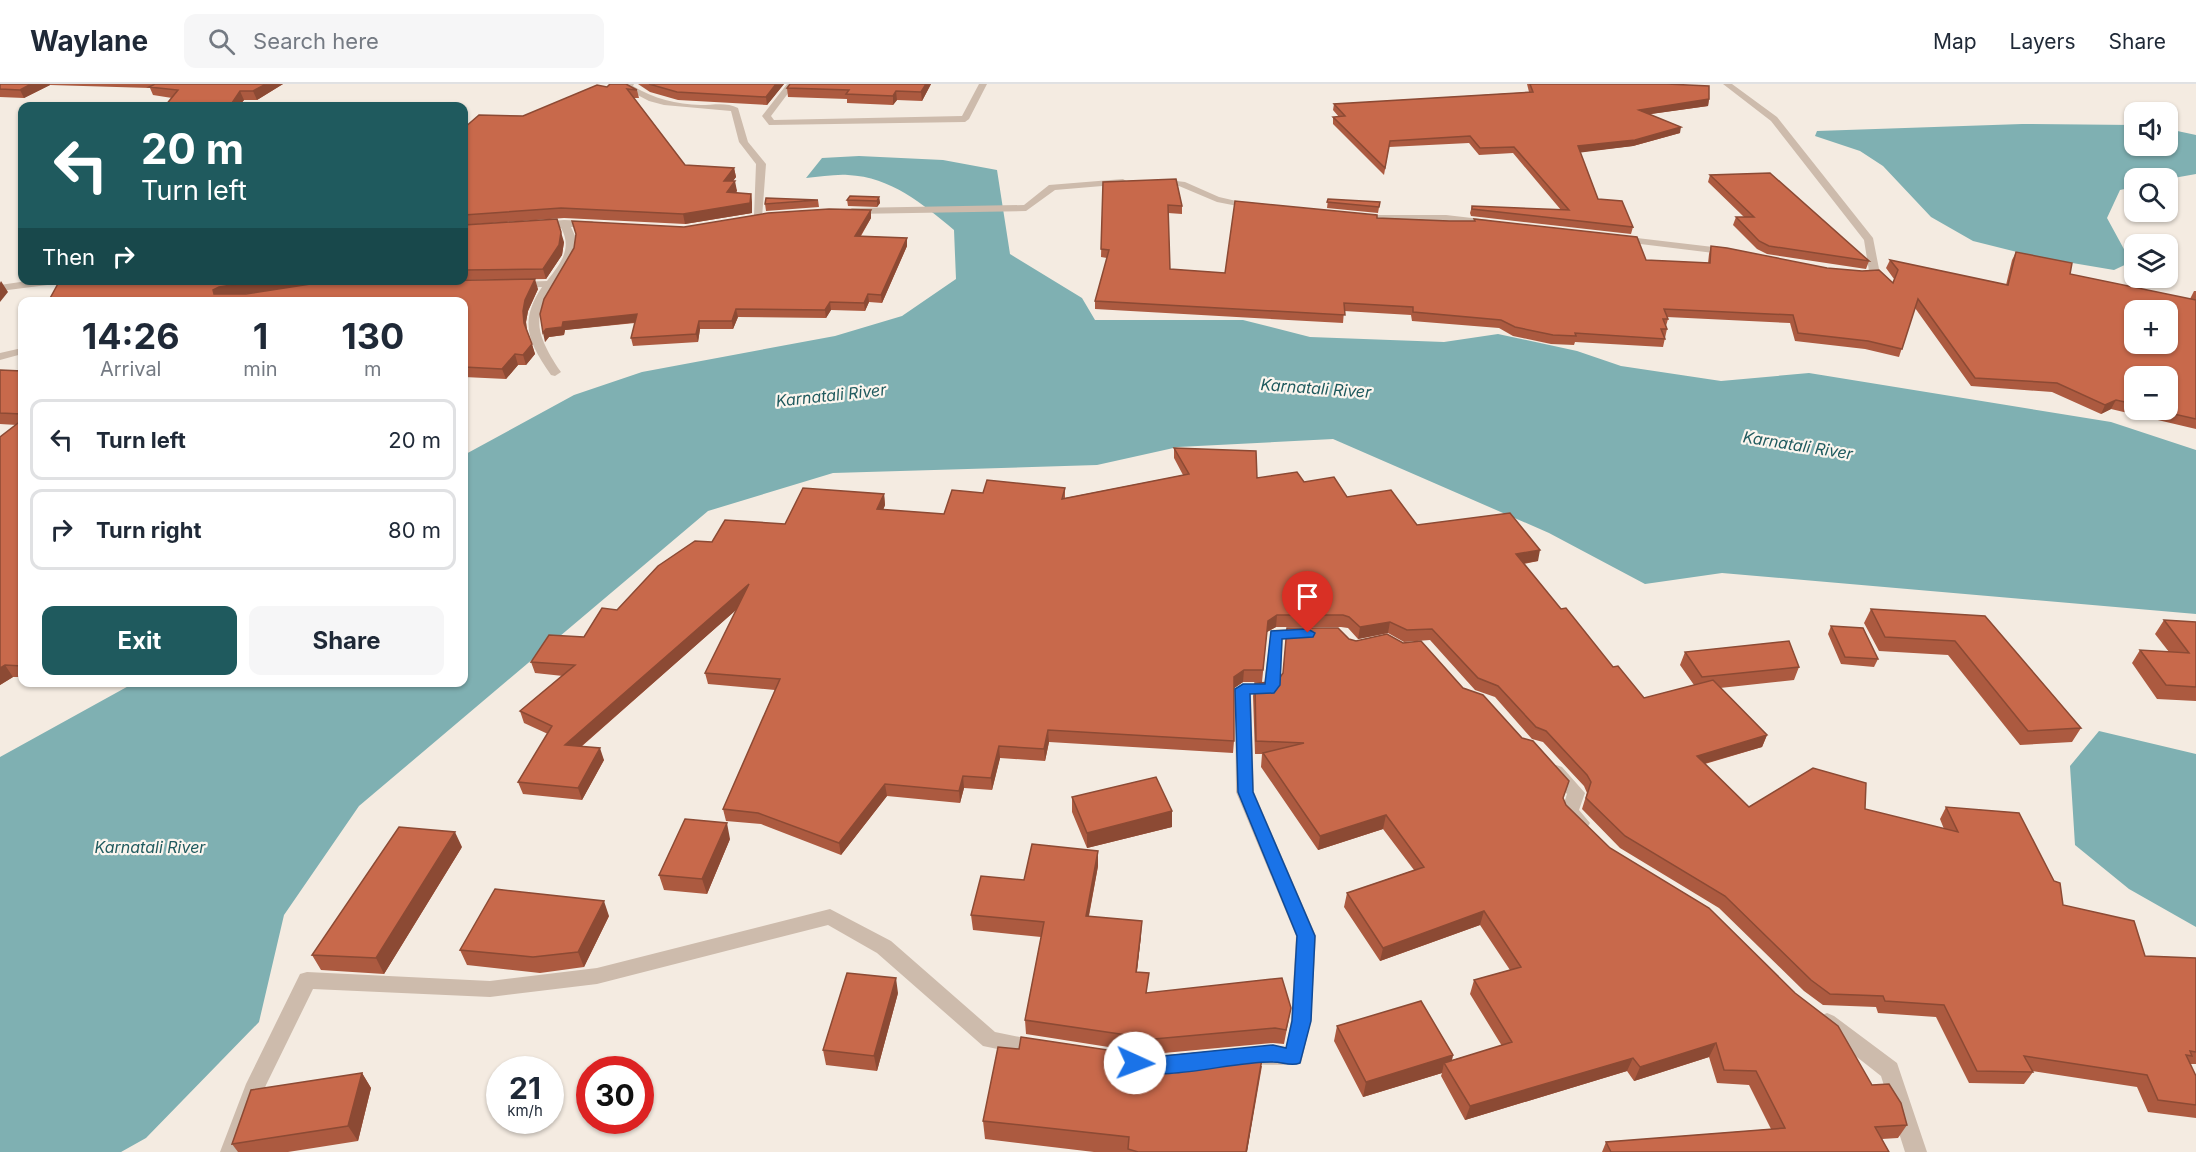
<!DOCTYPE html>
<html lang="en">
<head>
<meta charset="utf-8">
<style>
  body { margin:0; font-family:Inter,sans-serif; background:#f6f6f7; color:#1f2937; height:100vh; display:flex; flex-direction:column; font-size:22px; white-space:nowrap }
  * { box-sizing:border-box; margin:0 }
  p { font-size:20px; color:#747a83 }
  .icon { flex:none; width:33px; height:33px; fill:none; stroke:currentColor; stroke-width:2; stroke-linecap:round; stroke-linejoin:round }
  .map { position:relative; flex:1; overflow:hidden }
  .details { position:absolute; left:18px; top:213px; width:450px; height:390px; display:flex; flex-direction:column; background:#fff; border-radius:12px; box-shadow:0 2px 4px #0004 }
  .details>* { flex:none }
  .guide { position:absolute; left:18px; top:18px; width:450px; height:183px; border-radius:12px; box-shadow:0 2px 4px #0004; background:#1f5a5e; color:#fff; overflow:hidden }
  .controls { position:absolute; left:2124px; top:18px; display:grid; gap:12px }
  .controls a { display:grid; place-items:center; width:54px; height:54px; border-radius:12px; background:#fff; box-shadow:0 2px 4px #0004; font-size:30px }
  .speed { position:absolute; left:486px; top:972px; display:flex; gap:12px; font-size:30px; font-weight:700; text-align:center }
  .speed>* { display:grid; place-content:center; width:78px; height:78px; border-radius:50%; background:#fff; box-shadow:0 2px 4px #0004; line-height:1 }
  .speed small { font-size:15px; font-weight:400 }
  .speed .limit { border:9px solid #d22; background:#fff; color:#111 }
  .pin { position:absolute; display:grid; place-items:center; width:51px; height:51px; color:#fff; margin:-62px -26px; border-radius:50% 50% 50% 0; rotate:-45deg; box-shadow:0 0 6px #0007 }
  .pin .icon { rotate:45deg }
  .me { position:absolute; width:66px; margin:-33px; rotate:92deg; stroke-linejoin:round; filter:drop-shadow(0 0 4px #0008) }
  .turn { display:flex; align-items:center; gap:21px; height:126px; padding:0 24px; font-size:27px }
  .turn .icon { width:78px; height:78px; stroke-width:2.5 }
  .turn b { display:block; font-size:42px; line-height:51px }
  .then { display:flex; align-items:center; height:57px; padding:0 24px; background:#0003; gap:12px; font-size:22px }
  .eta { display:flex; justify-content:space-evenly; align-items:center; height:102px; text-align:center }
  .eta b { font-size:36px; font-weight:700; line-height:42px }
  .cta { display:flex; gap:12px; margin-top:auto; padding:12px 24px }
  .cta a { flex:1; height:69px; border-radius:12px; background:#1f5a5e; color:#fff; font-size:24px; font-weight:700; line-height:69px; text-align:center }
  .cta a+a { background:#f6f6f7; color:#1f2937 }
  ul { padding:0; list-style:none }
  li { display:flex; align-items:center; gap:18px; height:81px; margin:0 12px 9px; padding:0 12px; border:3px solid #e0e1e3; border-radius:12px }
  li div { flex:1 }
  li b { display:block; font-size:22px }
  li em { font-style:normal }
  header { display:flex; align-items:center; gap:36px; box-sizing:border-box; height:84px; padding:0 30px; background:#fff; border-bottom:2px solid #e0e1e3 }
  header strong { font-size:28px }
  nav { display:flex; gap:33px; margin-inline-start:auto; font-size:21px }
  .search { width:420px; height:54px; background:#f6f6f7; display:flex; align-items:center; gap:15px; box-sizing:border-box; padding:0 21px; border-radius:12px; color:#747a83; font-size:22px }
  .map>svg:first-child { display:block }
  .water { fill:#7fb0b2 }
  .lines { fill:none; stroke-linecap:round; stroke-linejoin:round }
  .street { fill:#cdbbac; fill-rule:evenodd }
  .wall { fill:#ac5a40; fill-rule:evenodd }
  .shaded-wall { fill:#8c4a34 }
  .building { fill:#c8694b; stroke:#8c4a34; stroke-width:1.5; fill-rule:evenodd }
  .route { fill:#1a73e8; stroke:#114b97; stroke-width:1.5 }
  .labels { text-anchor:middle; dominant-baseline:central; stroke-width:4.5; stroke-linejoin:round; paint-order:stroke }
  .water-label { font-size:16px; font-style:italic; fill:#1f5a5e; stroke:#fbf5ee }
</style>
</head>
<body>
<header>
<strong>Waylane</strong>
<div class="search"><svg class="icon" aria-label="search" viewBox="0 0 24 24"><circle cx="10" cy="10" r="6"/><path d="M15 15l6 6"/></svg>Search here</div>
<nav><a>Map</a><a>Layers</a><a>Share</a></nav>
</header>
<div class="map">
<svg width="2196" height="1068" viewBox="0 0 2196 1068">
  <rect width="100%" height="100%" fill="#f4ebe1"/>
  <!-- water -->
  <path class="water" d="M2022 40 2134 41V62H2168V45L2196 51V90L2168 95 2134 94V103L2120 106 2107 134 2131 178 2114 186 2037 173 1973 157 1931 133 1883 82 1860 67 1815 52 1817 47Z
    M859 72 943 76 997 86 1010 170 1082 214 1095 236H1243L1310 253 1444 258 1498 250 1577 267 1621 282 1721 297 1809 289 2111 338 2196 366V530L1722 489 1645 500 1549 449 1333 355 1178 363 1097 381 833 389 708 427 359 722 284 831 259 938 146 1054 121 1068H0V673L134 599 464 598V371L574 311 642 288 835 252 902 232 956 195 954 146C923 120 891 93 848 91 835 90 820 93 806 94L822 74Z
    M2099 647 2196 670V843L2129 805 2075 761 2070 682Z"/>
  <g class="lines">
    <!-- street -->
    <path class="street" d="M626 0H634L633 2C654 15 676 20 701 21 713 21 727 18 738 24L748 58 766 80 762 134 754 132 756 80 739 58 731 27 664 21 649 17 626 5Z
      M787 0H795L771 32 774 36 962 32 979 0H987L969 35 965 38 769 41 762 32Z
      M1723 0H1732L1777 33 1873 154 1880 190 1879 192 1855 193V189L1869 187 1864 156 1771 37Z
      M1123 95 1128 98 1126 100 1055 106 1026 127 852 130 847 127 852 124 1024 121 1049 101Z
      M1159 95 1185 98 1219 113 1258 122 1253 125 1217 118 1179 102 1156 100 1154 98Z
      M1366 131H1446L1489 136 1494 139 1489 142 1446 137 1363 136V132Z
      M564 136 592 137 597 140 592 143H571L577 156 576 167C551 223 516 223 561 288L555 292 551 291C529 259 518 239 542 203L518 204 513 201 518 198 547 197C560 180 573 165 561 144H538L533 141 538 138Z
      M1620 152 1730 165 1735 168 1730 171 1616 157 1615 155Z
      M34 196H68L63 199 0 207V201Z
      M22 264V270L0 276V269Z
      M1306 544 1314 549 1311 552 1283 555 1280 601 1275 609 1251 610 1254 708 1316 852 1311 937 1301 979C1295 982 1245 981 1239 978L1236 972 1239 966 1273 961 1286 963 1291 937 1296 852 1236 708 1235 605 1243 600H1264L1271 546Z
      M1556 681 1562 683 1585 709 1579 726 1590 739 1587 744C1575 747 1567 738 1561 728L1567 710 1548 687 1550 683Z
      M830 825 891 857 995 948 1044 958 1047 964 1044 970 1037 973 983 962 877 869 828 841 597 900 490 913 313 905 266 1001 242 1068H220L246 1000 300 890 307 888 490 897 597 884Z
      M1827 929 1834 932 1897 979 1927 1068H1905L1881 992 1820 944 1817 938 1820 932Z"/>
  </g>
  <!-- wall -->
  <path class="wall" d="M0 0H283L257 16H244L239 22H165L172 14 153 11 150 4 50 1 24 14 0 13Z
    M638 0H784L767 21 678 16 650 8Z
    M931 0 922 17 897 16 893 21 847 19V15L788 13 787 4Z
    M1527 0H1667L1709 15 1708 22 1650 30 1680 49 1633 62 1580 68 1598 115 1633 143 1631 150 1471 132 1470 129 1472 122 1561 126 1513 69 1479 71 1469 59 1389 63 1384 91 1333 40V33H1339L1333 26 1334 20 1529 8Z
    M607 3 637 6 639 14H634L685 81 734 84 736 93 733 97 737 107 735 109 751 110 752 119V129L685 140 564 134 464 141 564 158 562 171 546 195 464 196V44L523 32Z
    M1710 91 1869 177 1866 185 1767 170 1757 165 1733 141 1736 133H1744L1708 98Z
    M1103 98 1182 122V130L1168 129 1170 185 1225 189 1377 134 1449 137H1474V135L1646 176 1708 179 1709 170 1711 162 1893 198 1894 195 1886 184 1890 176 2006 201 2012 176 2016 168 2070 190 2190 215 2194 207H2196V345L2111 325 2101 330 2052 308 1971 302 1915 224 1899 273 1865 265 1795 257 1790 239 1667 233 1668 235 1666 242 1667 245 1663 263 1575 258 1574 261 1551 260 1513 252 1499 244 1412 237 1411 231 1344 227 1343 239 1095 225V217L1107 174 1101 173ZM2134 292 2168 326H2134Z
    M879 113 880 119 877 123 848 122 847 116Z
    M1328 115 1380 118 1378 129 1327 124Z
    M818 116 819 123 766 127 765 120Z
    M871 126V134L861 152 907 154V162L882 219 869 218 865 227 831 226 826 234 738 233 733 245H700L698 258 633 262 631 254 635 239 565 246 564 251 549 253 545 258 574 164 576 150 684 143Z
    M60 196H448L538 205 528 227 526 238 527 246 535 270 526 281H518L506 295 464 293V218Z
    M0 286 22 287V593H13L0 601 17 341 0 340Z
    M1174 364 1257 394 1304 398 1347 413 1417 441 1538 477 1524 480 1561 525 1613 583 1644 614 1694 601 1680 581 1685 568 1799 583 1794 596 1720 604 1767 651 1762 663 1705 680 1749 723 1865 725 1944 745 1940 735 1946 723 2063 821 2145 872 2196 874V980H2190L2196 992V1034L2148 1028 2137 1003 2032 987 2033 988 2024 1000 1969 999 1936 933 1878 929 1876 923 1823 921 1804 907 1719 824 1620 764 1582 725 1587 709 1584 702 1543 658 1532 655 1495 613 1475 606 1430 556 1404 558 1388 549 1358 555 1348 544 1341 543H1276L1267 548 1262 598H1243L1234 604V657L1233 669 1049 658 1045 677 1000 674 992 706 964 704 960 719 887 712 841 771 761 740 726 737 723 725 775 606 708 600 705 589 737 525 581 663 604 676 582 716 523 710 518 698 548 650 524 639 520 627 563 592 535 589 531 578 584 553 617 526 712 458 785 440 884 410 885 421 883 426 944 430 983 409 1065 404V414L1183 391 1174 374Z
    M1871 525 1985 532 2081 644 2072 658 2020 661 1948 571 1879 567 1864 539Z
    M2164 536 2196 538V617L2157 615 2132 579 2140 566 2169 568 2155 550Z
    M1831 542 1878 575 1874 583 1841 580 1828 550Z
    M1287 544 1349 555 1563 714 1566 721 1610 764 1872 1001 1907 1041 1898 1054 1882 1055 1889 1068H1602L1606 1058 1771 1045 1749 1001 1717 999 1709 973 1634 997 1627 987 1465 1036 1441 992 1442 989 1363 1013 1334 957 1337 942 1453 971 1452 976 1502 962 1470 910 1474 896 1510 886 1480 841 1380 877 1344 823 1347 809 1414 786 1383 745 1318 766 1261 683 1262 670H1255L1253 612 1255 599 1277 598 1283 590Z
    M1072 713 1172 727V743L1087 764 1072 728Z
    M730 755 707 810 664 806 659 791Z
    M462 763 384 890 321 886 312 871Z
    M1098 782 1089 832 1141 852 1137 888 1147 909 1291 924 1284 960 1273 959 1153 970 1026 950 1025 936 1041 853 973 846 971 831 1024 796Z
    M609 832 584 883 540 889 467 881 460 866Z
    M898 909 877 987 826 981 823 966Z
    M1019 965 1154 973 1262 982 1247 1068H1094L985 1055 983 1037Z
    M362 989 371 1004 358 1057 288 1068H238L232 1060Z"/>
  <!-- shaded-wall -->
  <path class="shaded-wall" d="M31 0H50V1L24 14 20 6Z
    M266 0H283L257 16 253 7Z
    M776 0H784L767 21 766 13Z
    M926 0H931L922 17 921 8Z
    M240 7 244 16 239 22H230Z
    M896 7 897 16 893 21V12Z
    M1709 15 1708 22 1637 32 1639 26Z
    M1681 43 1680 49 1633 62 1577 69 1578 62Z
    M734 84 736 93 726 106 724 97Z
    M735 97 737 107 728 118 727 108Z
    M751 110 752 119V129L685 140 683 130Z
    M879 113 880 119 877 123V117Z
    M871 126V134L856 159 855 152Z
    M561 148 564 158 562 171 546 195 543 185Z
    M907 154V162L882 219 881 211Z
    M535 195 538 205 528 227 526 238 527 249 524 239 523 227 525 216Z
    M262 196H320L321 199 224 213 214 210 213 206 219 203Z
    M1 197 8 208 0 218V199Z
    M868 210 869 218 865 227 864 219Z
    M830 218 831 226 826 234 825 226Z
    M736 225 738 233 733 245 732 237Z
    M637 230 639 238 565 246 564 251 549 253 545 258 543 249 546 245 563 238Z
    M699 237 700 245 698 258 696 250Z
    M532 260 535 270 526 281 523 271Z
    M515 270 518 281 506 295 502 285Z
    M2116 316 2111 325 2101 330 2105 321Z
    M884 410 885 421 879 436 877 425Z
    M1540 466 1538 477 1513 481 1516 470Z
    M749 500 752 512 569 673 565 661Z
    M1277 531 1276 543 1267 548 1268 537Z
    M1390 538 1388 549 1358 555 1360 543Z
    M5 581 13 593 0 601V584Z
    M1244 586 1243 598 1233 605 1234 593Z
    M1048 646 1049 658 1045 677 1044 665Z
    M1767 651 1762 663 1692 683 1697 672Z
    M999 662 1000 674 992 706 991 694Z
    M600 664 604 676 582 716 578 704Z
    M963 692 964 704 960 719 959 707Z
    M885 700 887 712 841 771 839 759Z
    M1172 727V743L1087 764V749Z
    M1386 731 1383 745 1318 766 1320 752Z
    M727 739 730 755 707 810 702 795Z
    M455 748 462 763 384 890 376 874Z
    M1098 767V782L1086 846V832Z
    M604 817 609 832 584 883 578 868Z
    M1484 827 1480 841 1380 877 1383 864Z
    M1142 837 1141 852 1135 902 1136 888Z
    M896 894 898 909 877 987 874 972Z
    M1716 959 1709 973 1634 997 1640 983Z
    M1264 963 1247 1068H1246Z
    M1453 971 1449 987 1444 979 1442 989 1363 1013 1366 998Z
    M1633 974 1627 987 1465 1036 1470 1022Z
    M362 989 371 1004 358 1057 348 1042Z"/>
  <!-- building -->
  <path class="building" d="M0 0H31L20 6 0 5Z
    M155 0H266L253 7H240L230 22H165L178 6 149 3Z
    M610 0H626L637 6 627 5 685 81 734 84 724 97H735L727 108 751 110 750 119 683 130 561 124 464 131V44L479 31 523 32 597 1 607 3Z
    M649 0H776L766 13 677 8Z
    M790 0H926L921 8 896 7 893 12 846 10 849 6 787 4Z
    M1530 0H1667L1709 2V15L1639 26 1681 43 1635 56 1578 62 1598 115 1622 117 1633 143 1472 125V122L1569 126 1514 63 1480 64 1470 52 1390 57 1385 84 1333 33 1345 32 1334 20 1533 8Z
    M1770 89 1869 177 1769 162 1759 157 1736 133H1754L1710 91Z
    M1176 95 1182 122 1168 121 1170 185 1225 189 1235 117 1377 131V134L1449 137H1475L1474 135 1637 153 1646 176 1710 179 1711 162 1727 164 1827 184 1862 187 1879 186 1893 199 1898 186 1890 176 2008 201 2016 168 2072 179 2070 190 2196 216V335L2156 326H2168V292H2134V320L2116 316 2105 321 2057 299 1975 294 1918 215 1902 265 1868 257 1798 249 1793 231 1664 225 1668 235H1663L1667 245H1661L1665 255 1575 249 1576 252 1553 251 1515 243 1501 236 1413 228V223L1344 219 1345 231 1095 217 1109 166 1101 165 1103 98ZM2134 226H2168V260H2134Z
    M850 112 879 113 877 117 847 116Z
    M766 114 818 116 765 120Z
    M1328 115 1380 118 1379 123 1327 118Z
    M829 125 871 126 855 152 907 154 881 211 868 210 864 219 830 218 825 226 736 225 732 237H699L696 250 631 254 637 230 563 238 562 243 546 245 543 249 540 230 544 215 574 164 576 150 572 137 684 143 768 129Z
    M557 135 561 148 559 161 543 185 464 186V141Z
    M535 195 525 216 523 227 524 239 532 260 523 271 515 270 502 285 464 283V218H80V215L63 218H48L60 196H262L219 203 213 206 214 210H246L317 199Z
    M0 286 22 287V330L0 329Z
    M22 336V582L5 581 0 584V353Z
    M1174 364 1256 367 1257 394 1297 388 1304 398 1334 393 1347 413 1391 406 1417 441 1510 429 1540 466 1516 470 1561 525 1566 524 1613 583 1618 582 1644 614 1713 596 1767 651 1697 672 1749 723 1813 684 1866 699 1865 725 1958 748 1946 723 2019 729 2054 797 2060 799 2063 821 2134 837 2145 872 2196 874V968L2190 967 2192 972 2186 971 2196 992V1021L2158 1016 2147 991 2024 972 2033 988 1977 987 1944 921 1885 917 1883 912 1830 910 1811 896 1725 812 1625 752 1586 714 1591 698 1587 691 1546 647 1536 643 1498 602 1478 594 1432 545 1407 546 1390 538 1360 543 1349 533 1343 531H1277L1268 537 1263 586H1244L1234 593V657L1048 646 1044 665 999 662 991 694 963 692 959 707 885 700 839 759 758 729 723 725 780 595 705 589 749 500 565 661 600 664 578 704 518 698 552 642 520 627 575 581 531 578 549 551 584 553 602 524 617 526 658 482 695 457 712 458 725 436 785 440 803 404 884 410 877 425 944 430 952 406 983 409 987 396 1065 404 1062 415 1189 390Z
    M1871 525 1985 532 2081 644 2028 647 1955 557 1885 553Z
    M2164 536 2196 538V603L2166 601 2140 566 2189 569Z
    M1831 542 1863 544 1878 575 1845 573Z
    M1287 544H1338L1349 555 1356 557 1387 550 1403 559 1421 557 1463 604 1483 611 1522 654 1533 657 1569 697 1563 714 1566 721 1610 764 1709 824 1795 909 1838 942 1872 1001 1889 1000 1901 1019 1907 1041 1875 1043 1889 1068H1611L1606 1058 1785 1044 1756 987 1724 986 1716 959 1640 983 1633 974 1470 1022 1444 979 1512 958 1474 896 1521 883 1484 827 1383 864 1347 809 1424 783 1386 731 1320 752 1263 669 1304 659 1256 657 1255 599 1277 598 1283 589Z
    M1789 557 1799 583 1702 593 1685 568Z
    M1156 693 1172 727 1087 749 1072 713Z
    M685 735 727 739 702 795 659 791Z
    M399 743 455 748 376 874 312 871Z
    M1032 760 1098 767 1086 832 1142 837 1136 888 1149 889 1146 909 1282 894 1291 924 1286 946 1275 944 1154 955 1025 936 1044 838 971 831 981 792 1024 796Z
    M495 805 604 817 578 868 533 873 460 866Z
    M847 889 896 894 874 972 823 966Z
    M1421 917 1453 971 1366 998 1337 942Z
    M1021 953 1154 973 1264 963 1246 1068H1138L1128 1065 1129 1053 983 1037 998 963 1019 965Z
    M362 989 348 1042 232 1060 251 1006Z"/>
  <!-- route -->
  <path class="route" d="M1308 545 1315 549 1313 553 1282 555 1280 601 1274 609 1250 610 1253 708 1315 852 1311 937 1300 979C1291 983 1283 978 1273 978 1230 977 1167 999 1128 985L1125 979 1128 973 1135 971 1153 973 1273 961 1286 964 1292 937 1297 852 1238 708 1235 605 1243 600H1265L1271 547Z"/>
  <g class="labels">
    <!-- water labels -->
    <g class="water-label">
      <text transform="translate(1316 304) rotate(4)">Karnatali River</text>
      <text transform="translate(831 311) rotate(-6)">Karnatali River</text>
      <text transform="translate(1798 361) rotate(9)">Karnatali River</text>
      <text x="150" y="763">Karnatali River</text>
    </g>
  </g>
</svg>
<div class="controls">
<a><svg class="icon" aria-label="sound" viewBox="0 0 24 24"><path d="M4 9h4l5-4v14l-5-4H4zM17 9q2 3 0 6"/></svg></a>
<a><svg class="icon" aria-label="search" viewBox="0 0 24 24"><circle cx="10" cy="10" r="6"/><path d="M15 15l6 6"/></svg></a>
<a><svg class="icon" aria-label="layers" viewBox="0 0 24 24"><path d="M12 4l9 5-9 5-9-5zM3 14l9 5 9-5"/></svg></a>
<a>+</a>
<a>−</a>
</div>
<div class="speed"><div>21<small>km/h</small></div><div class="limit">30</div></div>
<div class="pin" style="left:1308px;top:549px;background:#d93025"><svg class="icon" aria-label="arrive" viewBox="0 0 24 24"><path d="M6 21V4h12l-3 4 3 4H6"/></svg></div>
<svg class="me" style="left:1135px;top:979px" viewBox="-20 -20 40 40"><circle r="19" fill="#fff"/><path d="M0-13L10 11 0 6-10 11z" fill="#1a73e8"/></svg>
<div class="guide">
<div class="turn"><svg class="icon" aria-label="left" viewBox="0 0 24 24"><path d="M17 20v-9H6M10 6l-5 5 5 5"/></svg><div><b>20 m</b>Turn left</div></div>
<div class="then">Then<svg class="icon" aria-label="right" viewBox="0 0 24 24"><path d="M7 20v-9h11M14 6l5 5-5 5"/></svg></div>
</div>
<section class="details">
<div class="eta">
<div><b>14:26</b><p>Arrival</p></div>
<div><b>1</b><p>min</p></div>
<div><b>130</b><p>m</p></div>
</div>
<ul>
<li><svg class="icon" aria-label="left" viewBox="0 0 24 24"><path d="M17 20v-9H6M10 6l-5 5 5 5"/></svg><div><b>Turn left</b></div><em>20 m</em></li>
<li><svg class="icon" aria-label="right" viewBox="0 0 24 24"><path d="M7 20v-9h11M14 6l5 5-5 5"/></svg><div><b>Turn right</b></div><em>80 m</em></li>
</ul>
<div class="cta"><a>Exit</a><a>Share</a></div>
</section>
</div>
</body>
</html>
